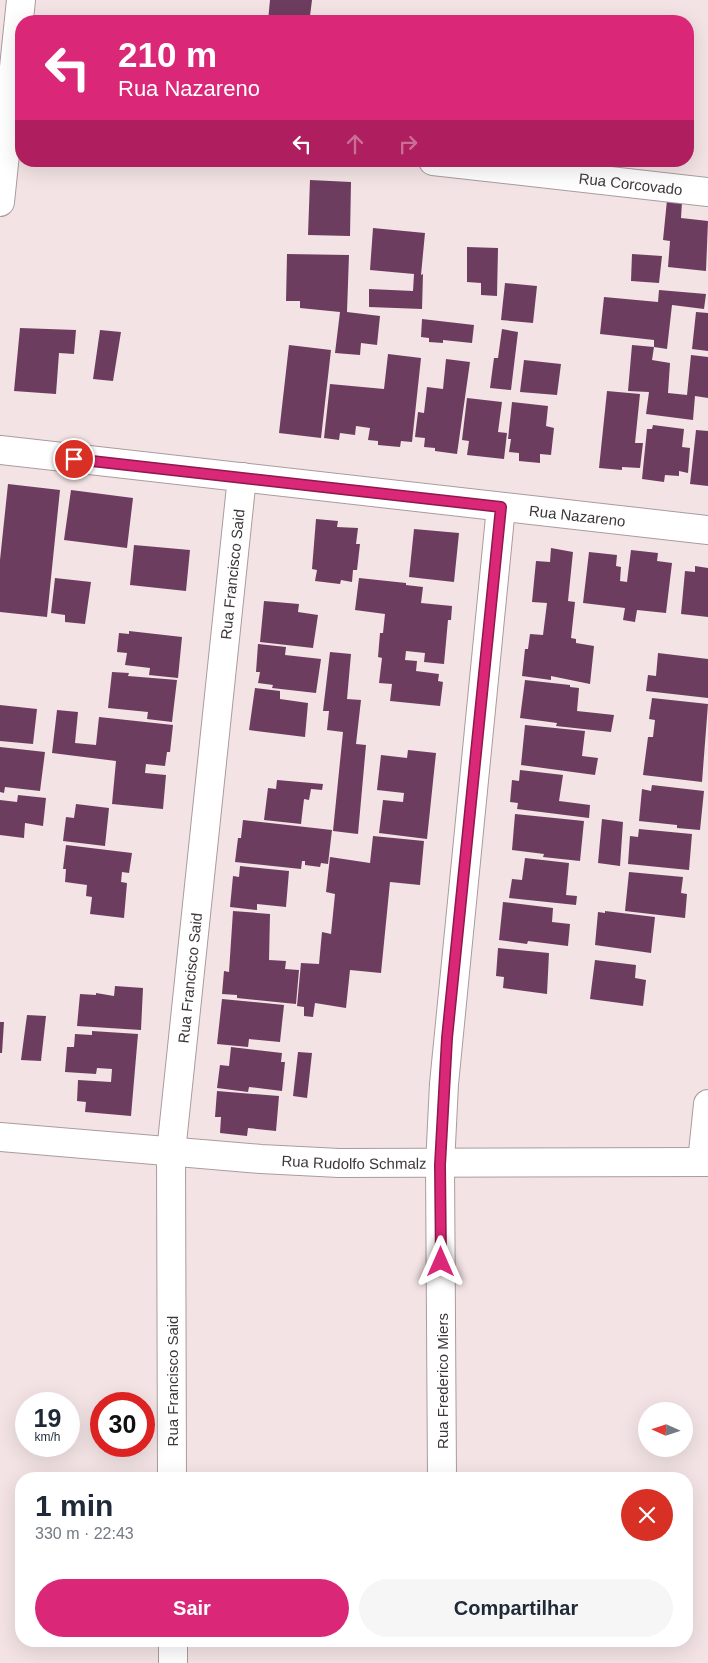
<!DOCTYPE html>
<html lang="pt">
<head>
<meta charset="utf-8">
<style>
  body { margin:0; font-family:Helvetica,sans-serif; background:#f6f6f7; color:#1f2937; height:100vh; display:flex; flex-direction:column; font-size:19px; white-space:nowrap }
  * { box-sizing:border-box; margin:0 }
  p { font-size:16px; color:#747a83 }
  .icon { flex:none; width:28px; height:28px; fill:none; stroke:currentColor; stroke-width:2; stroke-linecap:round; stroke-linejoin:round }
  .map { position:relative; flex:1; overflow:hidden }
  .drawer { position:absolute; left:15px; top:1472px; width:678px; height:175px; display:flex; flex-direction:column; background:#fff; border-radius:20px; box-shadow:0 5px 20px #0002 }
  .drawer>* { flex:none }
  .banner { position:absolute; left:15px; top:15px; width:679px; height:152px; border-radius:20px; box-shadow:0 5px 20px #0002; background:#db2777; color:#fff; overflow:hidden }
  .needle { width:32px; rotate:273deg }
  .tools { position:absolute; left:638px; top:1402px; display:grid; gap:10px }
  .tools a { display:grid; place-items:center; width:55px; height:55px; border-radius:50%; background:#fff; box-shadow:0 5px 20px #0002; font-size:25px }
  .speed { position:absolute; left:15px; top:1392px; display:flex; gap:10px; font-size:25px; font-weight:700; text-align:center }
  .speed>* { display:grid; place-content:center; width:65px; height:65px; border-radius:50%; background:#fff; box-shadow:0 5px 20px #0002; line-height:1 }
  .speed small { font-size:12px; font-weight:400 }
  .speed .limit { border:8px solid #d22; background:#fff; color:#111 }
  .pin { position:absolute; display:grid; place-items:center; width:42px; height:42px; color:#fff; margin:-21px; border:2px solid #fff; border-radius:50%; box-shadow:0 1px 5px #0007 }
  .me { position:absolute; width:55px; margin:-28px; rotate:0deg; stroke-linejoin:round; filter:drop-shadow(0 0 4px #0008) }
  .turn { display:flex; align-items:center; gap:18px; height:105px; padding:0 20px; font-size:22px }
  .turn .icon { width:65px; height:65px; stroke-width:2.5 }
  .turn b { display:block; font-size:35px; line-height:42px }
  .lanes { display:flex; align-items:center; height:48px; padding:0 20px; background:#0003; justify-content:center; gap:25px; direction:ltr }
  .lanes .off { opacity:.35 }
  .round { display:grid; place-items:center; flex:none; width:52px; height:52px; border-radius:26px; background:#f6f6f7 }
  .head { display:flex; align-items:center; justify-content:space-between; height:85px; padding:0 20px }
  h1 { font-size:30px; font-weight:600; line-height:38px }
  .action { display:flex; gap:10px; margin-top:auto; padding:10px 20px }
  .action a { flex:1; height:58px; border-radius:30px; background:#db2777; color:#fff; font-size:20px; font-weight:600; line-height:58px; text-align:center }
  .action a+a { background:#f6f6f7; color:#1f2937 }
  .map>svg:first-child { display:block }
  .building { fill:#6d3d5f }
  .lines { fill:none; stroke-linecap:round; stroke-linejoin:round }
  .minor-casing { stroke:#aa9b9d; stroke-width:30 }
  .minor { stroke:#fff; stroke-width:28 }
  .route-casing { stroke:#8e194d; stroke-width:12 }
  .route { stroke:#db2777; stroke-width:9 }
  .labels { text-anchor:middle; dominant-baseline:central; stroke-width:5; stroke-linejoin:round; paint-order:stroke }
  .street-label { font-size:15px; fill:#3e3839; stroke:#fff }
</style>
</head>
<body>
<div class="map">
<svg width="708" height="1663" viewBox="0 0 708 1663">
  <rect width="100%" height="100%" fill="#f3e3e5"/>
  <!-- building -->
  <path class="building" d="M270 0H312L310 16H303L302 21H268Z
    M428 16 460 20V21H422V19L427 20Z
    M310 180 351 182 350 236 308 235Z
    M667 200 682 202 681 218 708 221 706 271 668 267 670 241 663 240Z
    M373 228 425 233 421 275 423 274 422 309 369 307V289L413 291 414 274 370 270Z
    M467 247 498 248 497 296 481 295V283L467 282Z
    M287 254 349 255 347 312 380 316 377 345 361 343 360 355 335 353 340 312 300 308V301H286Z
    M632 254 662 256 659 283 631 281Z
    M505 283 537 286 533 323 501 320Z
    M659 290 706 294 704 309 672 305 667 349 654 347V340L600 334 604 297 658 302Z
    M696 312 708 313V351L692 349Z
    M422 319 474 325 472 343 443 340V343L429 342V338L421 337Z
    M20 328 76 330 74 354 59 353 56 394 14 391Z
    M502 329 518 332 511 390 490 388 494 358H498Z
    M100 330 121 332 113 381 93 379Z
    M289 345 331 350 321 438 279 433Z
    M632 345 654 347 652 360 670 363 668 393 687 395 691 355 708 357V398L695 396 693 420 646 414 649 392 628 391Z
    M388 354 421 358 412 442 401 441 400 447 378 445V441L368 440 370 428 356 426 355 435 340 433 339 440 324 438 330 384 384 389Z
    M446 359 470 362 457 454 435 451V448L424 447 425 438 415 437 418 412 424 413 427 387 443 389Z
    M524 360 561 364 557 395 520 392Z
    M607 391 640 394 635 443H643L640 468 622 467V470L599 468Z
    M467 398 502 402 498 432 507 433 504 459 467 455 469 441 462 440Z
    M512 402 548 406 546 426 554 428 551 455 540 454V463L519 461V453L509 452 511 439H508Z
    M653 425 684 429 682 447 690 448 688 473 679 471V476L665 475 664 482 642 479 647 429H652Z
    M696 430 708 431V486L690 484Z
    M8 484 60 490 47 617 0 612V560Z
    M71 490 133 498 127 548 64 540Z
    M316 519 338 521 337 527 358 528 356 544H360L357 570H353L352 582 341 580 340 584 315 581 317 570 312 569Z
    M414 529 459 533 454 582 409 577Z
    M134 545 190 550 186 591 130 585Z
    M551 548 573 552 568 601 575 602 571 638 576 639V643L594 646 590 684 551 676V680L522 676 525 649H528L530 634 543 635 547 603 532 602 536 561 550 562Z
    M631 550 658 553 657 561 672 563 666 613 637 610 635 622 623 620 625 608 583 603 589 552 617 555 616 566 621 567 620 581 627 582Z
    M695 566 708 568V617L681 614 685 571 695 572Z
    M55 578 91 582 85 624 65 622V615L51 613Z
    M359 578 406 583V585L423 587 421 603 452 606 451 620H448L444 664 424 662 425 653 406 651 405 660 417 661 416 671 439 674 438 681 443 682 440 706 390 701 392 684 379 683 382 658 378 657 380 633H383L385 614 355 610Z
    M264 601 299 604 298 612 318 615 313 648 260 642Z
    M129 631 182 637 178 678 149 675 150 668 125 665 127 653 117 652 119 633 129 634Z
    M258 644 286 647 285 655 321 659 316 693 272 688 273 685 258 683 260 672H256Z
    M330 652 351 654 347 699 361 700 356 744 366 745 358 834 333 831 343 732 327 730 329 711H323Z
    M658 653 708 659V698L646 691 648 675 656 676Z
    M112 672 129 673 128 676 177 680 172 722 147 719 148 712 108 708Z
    M525 680 570 685V687L579 688 577 711 614 715 611 732 556 726 557 723 520 718Z
    M255 688 280 691V699L308 703 305 737 249 730Z
    M652 698 708 704 702 782 643 775 648 737H653L655 720 649 719Z
    M0 705 37 709 33 744 0 741Z
    M57 710 78 712 75 743 96 745 99 717 173 725 170 752H167L165 766 146 764 145 773 166 775 163 809 112 804 116 761 52 753Z
    M525 725 585 731 582 756 598 758 595 775 521 765Z
    M0 747 45 752 40 791 5 787 4 793 0 792Z
    M408 750 436 753 427 839 379 833 383 800 403 802 404 793 377 790 381 755 407 758Z
    M520 770 563 775 559 801 590 805 589 818 517 809 518 803 510 802 512 780 519 781Z
    M277 780 323 784 322 790 311 789 309 800 304 799 301 824 264 820 268 788 276 789Z
    M652 785 704 791 700 830 677 828V825L639 821 642 789 651 791Z
    M18 795 46 798 43 826 25 823 24 838 0 835V800L17 802Z
    M76 804 109 808 105 846 63 841 66 817 74 818Z
    M515 814 584 821 580 861 543 857 544 854 512 850Z
    M602 819 623 822 620 866 598 863Z
    M243 820 332 830 328 864 321 863 320 867 305 865V861H302L301 869 235 862 238 838H241Z
    M639 829 692 834 689 870 628 864 630 836 638 837Z
    M373 836 424 841 420 885 390 882 381 973 350 970 346 1008 315 1003 313 1017 304 1016V1007L297 1006 301 963 319 964 322 932 331 934 335 894 326 892 330 857 370 863Z
    M66 845 132 853 129 873 122 872 121 882 127 883 124 918 90 914 92 897 86 896 87 885 65 882 66 869H63Z
    M525 858 569 863 566 895 577 896 576 905 509 898 512 879 522 880Z
    M240 866 289 871 286 907 257 904V910L230 907 233 876 239 877Z
    M629 872 683 877 681 893 687 894 685 918 625 911Z
    M503 902 553 908 552 922 570 924 568 946 528 941 527 944 499 940Z
    M233 911 270 914 269 960 286 961 285 969 299 970 296 1004 237 998V995L222 994 224 971 229 972Z
    M605 911 655 917 651 953 595 945 598 912 605 913Z
    M498 948 549 953 547 994 503 988 504 977 496 976Z
    M595 960 636 965 635 978 646 980 643 1006 590 999Z
    M115 986 143 988 141 1030 77 1026 80 994 96 995V993L114 996Z
    M222 999 284 1005 280 1042 249 1039 248 1047 217 1044Z
    M27 1015 46 1016 41 1061 21 1060Z
    M0 1022H4L2 1053H0Z
    M92 1031 138 1034 131 1116 85 1112 86 1102 77 1101 78 1080 111 1082 112 1069 97 1068 96 1074 65 1072 67 1047H74L75 1034 92 1035Z
    M231 1047 282 1053 281 1062H285L282 1091 249 1087 248 1092 217 1088 220 1065 229 1066Z
    M298 1052 312 1053 307 1098 293 1096Z
    M217 1091 279 1096 276 1131 248 1128 247 1136 220 1133 221 1117H215Z"/>
  <g class="lines">
    <!-- minor casing -->
    <g class="minor-casing">
      <g id="minor">
        <path id="s1" d="M433 161 708 192"/>
        <path d="M0 202 21 0"/>
        <path id="s2" d="M0 450 708 530"/>
        <path id="s3" d="M0 1137 261 1159 339 1163 708 1162"/>
        <path d="M702 1162 708 1104"/>
        <path d="M442 1478 440 1165 444 1084 501 507"/>
        <path id="s4" d="M172 1479 171 1152 242 477"/>
        <path d="M173 1641V1663"/>
      </g>
    </g>
    <!-- minor -->
    <use href="#minor" class="minor"/>
  </g>
  <g class="lines">
    <!-- route casing -->
    <g class="route-casing">
      <path id="route" d="M74 459 501 507 447 1038 440 1165 441 1262"/>
    </g>
    <!-- route -->
    <use href="#route" class="route"/>
  </g>
  <g class="labels">
    <!-- street labels -->
    <g class="street-label">
      <text stroke="none"><textPath href="#s1" startOffset="199">Rua Corcovado</textPath></text>
      <text stroke="none"><textPath href="#s2" startOffset="581">Rua Nazareno</textPath></text>
      <text stroke="none"><textPath href="#s4" startOffset="908">Rua Francisco Said</textPath></text>
      <text stroke="none"><textPath href="#s4" startOffset="502">Rua Francisco Said</textPath></text>
      <text stroke="none"><textPath href="#s3" startOffset="355">Rua Rudolfo Schmalz</textPath></text>
      <text transform="translate(172 1381) rotate(-90)">Rua Francisco Said</text>
      <text transform="translate(442 1381) rotate(-90)">Rua Frederico Miers</text>
    </g>
  </g>
</svg>
<div class="tools">
<a><svg class="needle" viewBox="-14 -14 28 28"><path d="M0-13l5 13h-10z" fill="#e53935"/><path d="M0 13l5-13h-10z" fill="#747a83"/></svg></a>
</div>
<div class="speed"><div>19<small>km/h</small></div><div class="limit">30</div></div>
<div class="pin" style="left:74px;top:459px;background:#d93025"><svg class="icon" aria-label="arrive" viewBox="0 0 24 24"><path d="M6 21V4h12l-3 4 3 4H6"/></svg></div>
<svg class="me" style="left:441px;top:1262px" viewBox="-20 -20 40 40"><path d="M0-17L14 15 0 8-14 15z" fill="#db2777" stroke="#fff" stroke-width="4"/></svg>
<div class="banner">
<div class="turn"><svg class="icon" aria-label="left" viewBox="0 0 24 24"><path d="M17 20v-9H6M10 6l-5 5 5 5"/></svg><div><b>210 m</b>Rua Nazareno</div></div>
<div class="lanes"><svg class="icon" aria-label="left" viewBox="0 0 24 24"><path d="M17 20v-9H6M10 6l-5 5 5 5"/></svg><svg class="icon off" aria-label="ahead" viewBox="0 0 24 24"><path d="M12 20V5M6 11l6-6 6 6"/></svg><svg class="icon off" aria-label="right" viewBox="0 0 24 24"><path d="M7 20v-9h11M14 6l5 5-5 5"/></svg></div>
</div>
<section class="drawer">
<div class="head"><div><h1>1 min</h1><p>330 m · 22:43</p></div><a class="round" style="background:#d93025;color:#fff"><svg class="icon" aria-label="close" viewBox="0 0 24 24"><path d="M6 6l12 12M18 6L6 18"/></svg></a></div>
<div class="action"><a>Sair</a><a>Compartilhar</a></div>
</section>
</div>
</body>
</html>
